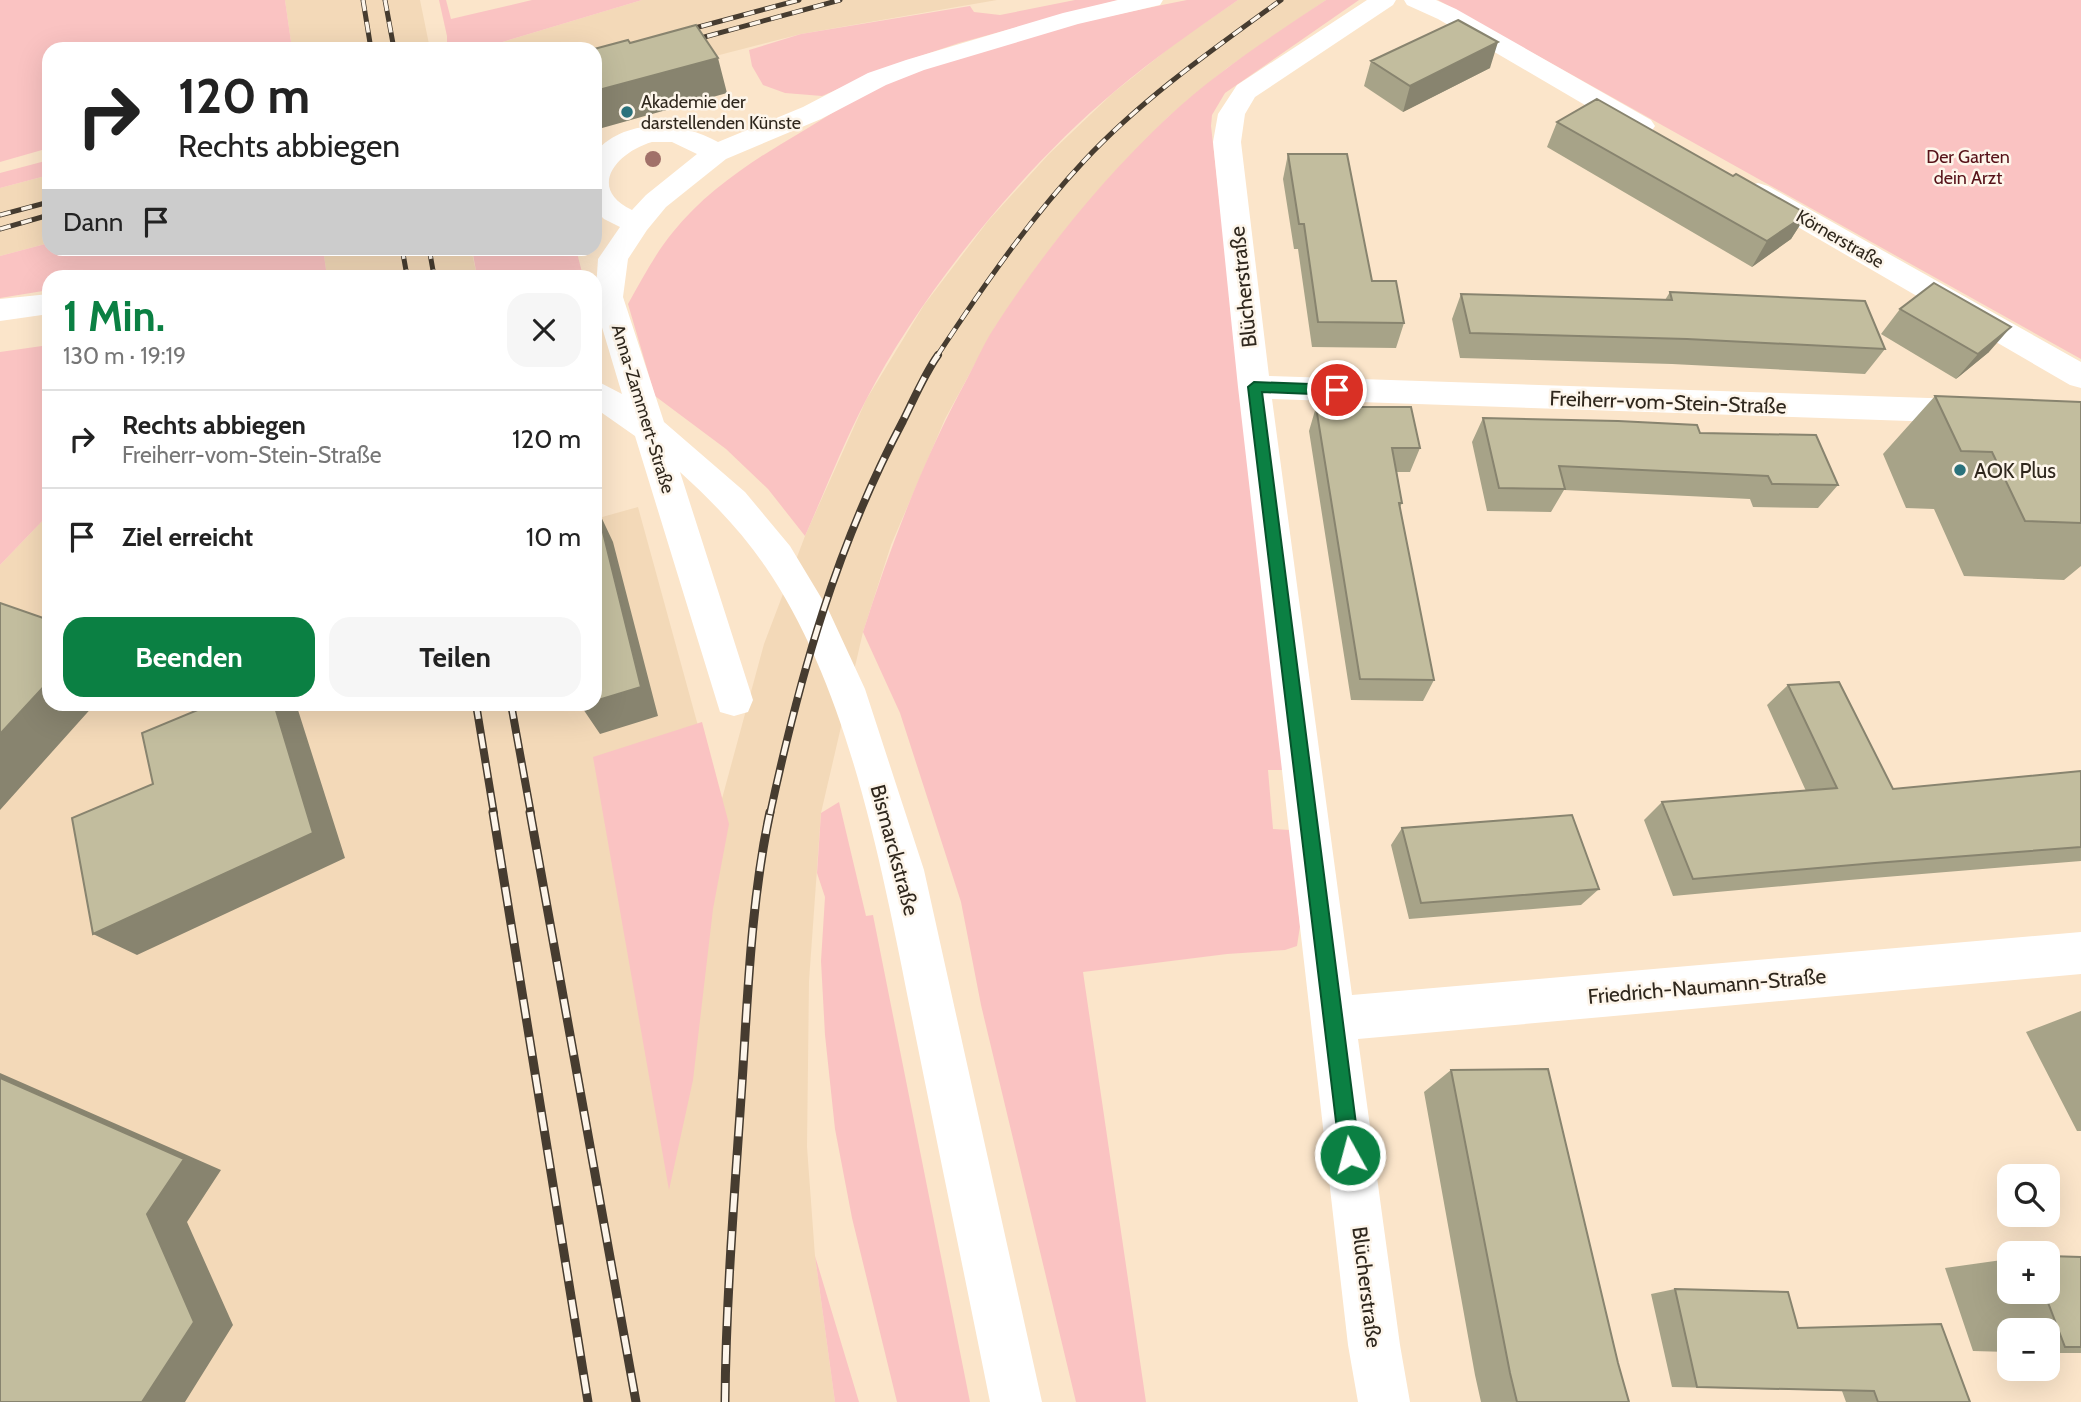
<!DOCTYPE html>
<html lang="de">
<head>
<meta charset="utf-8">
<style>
  body { margin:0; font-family:Cabin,sans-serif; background:#f6f6f6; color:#222; height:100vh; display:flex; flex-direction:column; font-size:26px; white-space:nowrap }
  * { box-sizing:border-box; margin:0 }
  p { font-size:23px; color:#767676 }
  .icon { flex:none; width:38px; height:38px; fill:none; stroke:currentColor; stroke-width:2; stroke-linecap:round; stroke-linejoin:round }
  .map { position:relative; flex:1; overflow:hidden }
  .drawer { position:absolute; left:42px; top:270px; width:560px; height:441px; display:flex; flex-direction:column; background:#fff; border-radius:21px; box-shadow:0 7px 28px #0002 }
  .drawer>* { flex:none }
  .hud { position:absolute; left:42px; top:42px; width:560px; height:214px; border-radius:21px; box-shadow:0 7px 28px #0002; background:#fff; color:#222; overflow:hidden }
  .controls { position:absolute; left:1997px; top:1164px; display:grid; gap:14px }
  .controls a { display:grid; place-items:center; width:63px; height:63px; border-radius:14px; background:#fff; box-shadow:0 7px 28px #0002; font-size:35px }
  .pin { position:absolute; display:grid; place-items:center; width:60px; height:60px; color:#fff; margin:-30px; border:4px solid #fff; border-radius:50%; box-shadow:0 2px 7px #0007 }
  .me { position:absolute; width:77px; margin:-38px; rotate:353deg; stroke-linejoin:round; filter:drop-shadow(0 0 5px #0008) }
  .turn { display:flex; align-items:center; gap:24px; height:147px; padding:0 21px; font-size:32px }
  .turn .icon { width:91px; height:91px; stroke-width:2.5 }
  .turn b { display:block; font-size:49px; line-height:60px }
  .then { display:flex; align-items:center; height:66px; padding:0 21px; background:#0003; gap:14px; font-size:26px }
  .round { display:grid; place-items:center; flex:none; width:74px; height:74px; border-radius:21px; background:#f6f6f6 }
  .head { display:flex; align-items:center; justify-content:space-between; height:119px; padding:0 21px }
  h1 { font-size:42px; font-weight:800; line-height:52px; color:#0b8043 }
  .button { display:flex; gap:14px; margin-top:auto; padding:14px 21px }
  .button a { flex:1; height:80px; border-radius:21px; background:#0b8043; color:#fff; font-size:28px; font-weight:800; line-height:80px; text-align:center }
  .button a+a { background:#f6f6f6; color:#222 }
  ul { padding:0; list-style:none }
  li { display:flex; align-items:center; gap:21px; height:98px; padding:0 21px; border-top:2px solid #e0e0e0 }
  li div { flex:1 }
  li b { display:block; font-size:26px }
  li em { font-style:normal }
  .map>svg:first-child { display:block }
  .built { fill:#f3d9b8 }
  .green { fill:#fac3c2 }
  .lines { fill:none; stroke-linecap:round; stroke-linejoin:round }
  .minor { fill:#fff; fill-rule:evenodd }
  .rail-far2-casing { stroke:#463c30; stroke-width:5 }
  .rail-far1-casing { stroke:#463c30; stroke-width:8 }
  .rail-casing { stroke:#463c30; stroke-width:9 }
  .rail-far2 { stroke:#fdf5ea; stroke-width:3.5; stroke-dasharray:11; stroke-linecap:butt }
  .rail-far1 { stroke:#fdf5ea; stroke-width:5; stroke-dasharray:15; stroke-linecap:butt }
  .rail { stroke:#fdf5ea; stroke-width:6; stroke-dasharray:19; stroke-linecap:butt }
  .tree { fill:#a17169 }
  .wall { fill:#a7a388 }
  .shaded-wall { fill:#88846f }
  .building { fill:#c2bd9e; stroke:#88846f; stroke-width:2 }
  .route { fill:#0b8043; stroke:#07532c; stroke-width:2 }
  .poi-dot { fill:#2a727c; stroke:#fdf5ea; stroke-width:2.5 }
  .labels { text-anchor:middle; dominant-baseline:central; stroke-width:5; stroke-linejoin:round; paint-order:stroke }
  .far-poi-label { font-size:18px; fill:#2f271d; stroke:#fdf5ea; text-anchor:start }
  .far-park-label { font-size:18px; fill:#571219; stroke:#fdf5ea }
  .far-street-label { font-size:18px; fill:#2f271d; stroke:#fdf5ea }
  .street-label { font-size:21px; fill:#2f271d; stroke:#fdf5ea }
  .poi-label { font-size:21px; fill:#2f271d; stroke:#fdf5ea; text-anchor:start }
</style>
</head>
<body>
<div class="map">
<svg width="2081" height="1402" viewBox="0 0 2081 1402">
  <rect width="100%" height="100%" fill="#fbe5ca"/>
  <!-- built -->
  <path class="built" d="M285 0H420L430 49H292Z
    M642 0H997L801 34 595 87V49H479Z
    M1238 0H1326L1227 68 1168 117 1112 176 1056 241 995 327 945 419 891 545 863 632 821 813 809 981 807 1147 815 1256 835 1402H0V565L49 514V704H595V519L638 507 720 806 764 644 805 536 866 400 924 305 988 221 1049 154 1113 93 1178 41Z
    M49 175V243L0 256V188Z
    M323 249H471L477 276H327Z"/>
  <!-- green -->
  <path class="green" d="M0 0H285L292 49H49V148L0 162Z
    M439 0H446L451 19 532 0H642L479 49H447V36Z
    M1075 0H1118L959 43 894 65 822 96 785 93 763 85 752 66 749 50 801 34 970 6 974 12 1000 15Z
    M1187 0H1238C1196 29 1153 59 1114 92 1022 169 921 293 866 400 843 444 825 491 805 536L768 489 726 449 655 396 628 304C642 279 655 254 673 232 706 191 753 160 798 134 828 116 858 96 890 82 984 42 1087 20 1187 0Z
    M1326 0H1359L1225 93 1212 115 1211 126 1284 770H1268L1273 829 1290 830 1300 926 1297 946 1285 950 1227 954 1083 972 1146 1402H1076L981 1005 961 902 900 713 863 632C891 544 924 458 968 377 977 360 985 341 996 325 1044 251 1103 178 1168 117 1216 72 1272 36 1326 0Z
    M1438 0H2081V359Z
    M49 160V175L0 188V173Z
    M49 243V248L323 249 327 276 175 273 167 276H49V290L0 298V256Z
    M472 249H576L583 276H477Z
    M49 345V514L0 565V352Z
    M702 722 729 824 713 909 693 1080 669 1190 593 757Z
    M839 802 866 916 873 915 970 1402H897L852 1218 835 1129 825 1035 821 961 825 897 817 873 821 813Z
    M815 1256 859 1402H835Z"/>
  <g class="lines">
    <!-- minor -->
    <path class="minor" d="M1118 0H1163L1160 5 1078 24 924 70 886 85 821 119 726 159 666 207 647 230 628 259 623 297 664 422 745 492 790 546 828 609 865 689 924 870 1042 1402H990C966 1282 941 1163 917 1043 886 891 854 695 765 566 741 531 711 500 680 472L753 700 748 712 734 716 720 712 635 436 595 408V380L622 394 595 304 598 259 620 227 604 219 595 210V152C627 117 680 121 718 142L803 107 868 73 906 60 1063 13ZM652 142H672L697 154 646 195 632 210C586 188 617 152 652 142Z
      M1367 0H1396L1393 5 1255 97 1245 114 1241 142 1269 376 2081 403V427L1272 399 1352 995 2081 932V974L1358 1039 1400 1345 1410 1402H1358L1348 1345 1238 387 1213 142 1218 114 1237 85Z
      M1404 0H1436L1456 9 1651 120 1655 126 1651 132 1641 134 1631 132 1438 19 1407 5Z
      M1758 183 1768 186 2081 362V388L2070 385 1748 198 1744 192 1748 186Z
      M49 294V314L0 321V299Z"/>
    <!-- rail-far2 casing -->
    <g class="rail-far2-casing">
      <path id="rail-far2" d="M363 0 371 49
        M385 0 394 49
        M680 32 799 0
        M686 42 840 0
        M0 215 49 202
        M0 229 49 215
        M402 248 407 276
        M429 248 434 276
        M937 356C982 288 1028 221 1084 161 1142 99 1212 50 1281 0"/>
    </g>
    <!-- rail-far1 casing -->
    <g class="rail-far1-casing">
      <path id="rail-far1" d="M476 704 494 814
        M511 704 531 814
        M770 814C800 675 836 547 903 421 914 399 924 375 938 355"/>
    </g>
    <!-- rail casing -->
    <g class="rail-casing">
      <path id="rail" d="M493 812 588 1402
        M530 812 636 1402
        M725 1402C726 1295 735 1189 742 1083 748 992 751 901 770 812"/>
    </g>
    <!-- rail-far2 -->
    <use href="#rail-far2" class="rail-far2"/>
    <!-- rail-far1 -->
    <use href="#rail-far1" class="rail-far1"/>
    <!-- rail -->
    <use href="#rail" class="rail"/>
  </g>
  <!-- trees -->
  <circle class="tree" cx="653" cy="159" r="8"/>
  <!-- wall -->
  <path class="wall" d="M1371 61 1490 68 1403 112 1364 86Z
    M1557 122 1733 176 1807 214 1791 239 1752 267 1547 147Z
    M1288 154 1372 281 1404 323 1396 348 1312 347 1298 249H1294L1283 179Z
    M1670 292 1885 349 1865 374 1672 364 1460 358 1452 319 1461 294 1665 300Z
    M1900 309 1989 352 1956 379 1881 334Z
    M1935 396 2081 402V566L2064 580 1964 576 1934 509 1906 508 1883 454Z
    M1316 407 1420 448 1410 472H1397L1402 503 1400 507 1434 680 1423 701 1351 700 1309 431Z
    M1483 418 1700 433 1838 485 1818 508 1753 507 1750 499 1564 490 1551 512 1487 511 1472 442Z
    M1788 685 1893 789 2081 771V861L1849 880 1673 896 1644 820 1662 802 1806 791 1767 705Z
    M1402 828 1599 889 1581 905 1409 919 1391 845Z
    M2081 1011V1131H2077L2026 1032Z
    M1451 1070 1618 1363 1629 1402H1481L1475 1375 1424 1092Z
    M2081 1257V1353H2048V1330H2009V1352L1973 1351 1945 1268 2009 1259V1292H2048Z
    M1675 1289 1798 1328 1970 1402H1846L1842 1391 1672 1387 1651 1294Z"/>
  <!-- shaded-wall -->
  <path class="shaded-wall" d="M1498 42 1490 68 1403 112 1410 86Z
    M718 58 727 93 595 130V91Z
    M1807 214 1791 239 1752 267 1767 241Z
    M2011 327 1989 352 1956 379 1978 354Z
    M597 508 613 542 658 716 600 734 581 706 588 704H595Z
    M49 681V704H95L0 810V734Z
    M274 704H292L298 710 345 858 137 955 93 934Z
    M0 1073 221 1170 187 1222 233 1325 185 1402H142L0 1078Z"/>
  <!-- building -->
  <path class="building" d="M1458 20 1498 42 1410 86 1371 61Z
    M696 25 718 58 595 91 594 49 628 40 630 43Z
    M1597 99 1733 176 1736 174 1807 214 1767 241 1557 122Z
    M1288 154H1347L1372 281H1396L1404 323 1318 322 1304 224H1299Z
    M1934 283 2011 327 1978 354 1900 309Z
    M1670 292 1865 301 1885 349 1687 339 1470 333 1461 294 1672 300Z
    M1935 396 2081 402V523L2025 521 1992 452 1961 451Z
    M1316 407H1411L1420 448H1392L1402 503H1399L1434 680 1360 679Z
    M1483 418 1618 421 1697 425 1700 433 1816 435 1838 485 1772 484 1768 476 1559 466 1565 489 1499 488Z
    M597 508 641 687 595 701V509Z
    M0 603 49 620V681L0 734Z
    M1839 682 1893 789 2081 771V847L1875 863 1693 879 1662 802 1837 788 1788 685Z
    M212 704H274L313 833 93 934 72 818 153 784 142 733Z
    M1572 815 1599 889 1421 903 1402 828Z
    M1548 1069 1618 1363 1629 1402H1517L1510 1373 1451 1070Z
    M0 1078 184 1159 147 1214 194 1322 142 1402H0Z
    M2048 1256 2081 1257V1347H2065L2044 1292H2048Z
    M1675 1289 1788 1292 1798 1328 1941 1324 1970 1402H1878L1874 1391 1697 1387Z"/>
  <!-- route -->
  <path class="route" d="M1254 382 1337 385 1344 390 1337 395 1262 392 1360 1155 1357 1162 1350 1164 1343 1162 1340 1155 1248 387Z"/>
  <!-- markers -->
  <g class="poi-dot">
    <circle cx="627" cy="112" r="7"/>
    <circle cx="1960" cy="470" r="7"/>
  </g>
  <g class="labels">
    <!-- far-poi labels -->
    <g class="far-poi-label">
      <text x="641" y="102">Akademie der<tspan x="641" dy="21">darstellenden Künste</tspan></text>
    </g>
    <!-- far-park labels -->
    <g class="far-park-label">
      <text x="1968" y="157">Der Garten<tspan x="1968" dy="21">dein Arzt</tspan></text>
    </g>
    <!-- far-street labels -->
    <g class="far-street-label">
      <text transform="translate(1840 239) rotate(30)">Körnerstraße</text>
      <text transform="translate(643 409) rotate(73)">Anna-Zammert-Straße</text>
    </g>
    <!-- street labels -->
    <g class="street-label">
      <text transform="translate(1243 287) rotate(-96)">Blücherstraße</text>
      <text transform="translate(1668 402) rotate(2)">Freiherr-vom-Stein-Straße</text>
      <text transform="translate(895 850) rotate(75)">Bismarckstraße</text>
      <text transform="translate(1707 986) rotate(-5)">Friedrich-Naumann-Straße</text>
      <text transform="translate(1367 1287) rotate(83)">Blücherstraße</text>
    </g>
    <!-- poi labels -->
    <g class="poi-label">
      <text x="1974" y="470">AOK Plus</text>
    </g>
  </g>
</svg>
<div class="controls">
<a><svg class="icon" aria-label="search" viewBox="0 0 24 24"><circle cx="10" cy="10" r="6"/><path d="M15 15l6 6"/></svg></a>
<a>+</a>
<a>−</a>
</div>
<div class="pin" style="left:1337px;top:390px;background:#d93025"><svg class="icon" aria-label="arrive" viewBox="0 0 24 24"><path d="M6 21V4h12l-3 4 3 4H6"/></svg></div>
<svg class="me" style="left:1350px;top:1155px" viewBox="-20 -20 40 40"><circle r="17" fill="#0b8043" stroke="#fff" stroke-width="3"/><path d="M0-11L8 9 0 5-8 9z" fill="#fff"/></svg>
<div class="hud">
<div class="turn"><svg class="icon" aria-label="right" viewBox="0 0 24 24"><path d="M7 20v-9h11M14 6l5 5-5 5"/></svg><div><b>120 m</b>Rechts abbiegen</div></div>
<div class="then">Dann<svg class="icon" aria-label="arrive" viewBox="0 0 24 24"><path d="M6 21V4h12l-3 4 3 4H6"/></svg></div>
</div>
<section class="drawer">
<div class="head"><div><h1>1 Min.</h1><p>130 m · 19:19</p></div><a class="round"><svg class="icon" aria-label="close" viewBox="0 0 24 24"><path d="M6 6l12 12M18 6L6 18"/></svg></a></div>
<ul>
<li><svg class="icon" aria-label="right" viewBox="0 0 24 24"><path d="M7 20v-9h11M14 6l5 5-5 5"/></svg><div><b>Rechts abbiegen</b><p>Freiherr-vom-Stein-Straße</p></div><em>120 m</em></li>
<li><svg class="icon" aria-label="arrive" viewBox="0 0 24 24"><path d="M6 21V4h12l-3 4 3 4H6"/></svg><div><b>Ziel erreicht</b></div><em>10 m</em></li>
</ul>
<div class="button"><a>Beenden</a><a>Teilen</a></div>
</section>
</div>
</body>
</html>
